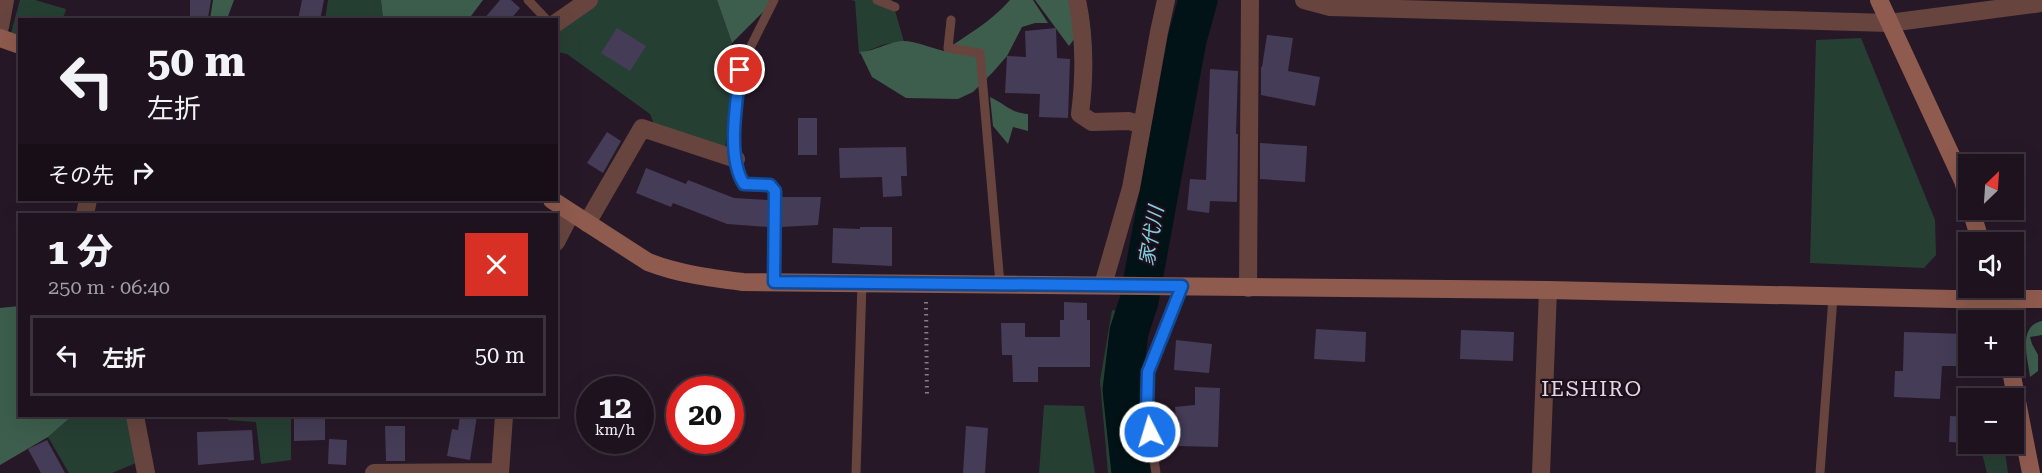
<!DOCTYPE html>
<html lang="ja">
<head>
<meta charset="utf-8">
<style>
  body { margin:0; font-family:"Roboto Serif","Noto Sans JP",serif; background:#251b26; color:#f1f3f6; height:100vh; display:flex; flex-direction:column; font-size:22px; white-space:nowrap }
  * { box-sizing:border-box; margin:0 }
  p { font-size:20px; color:#a09ea4 }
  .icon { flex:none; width:33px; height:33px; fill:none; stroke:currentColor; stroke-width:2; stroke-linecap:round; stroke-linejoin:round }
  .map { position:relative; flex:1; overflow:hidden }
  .sheet { position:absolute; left:18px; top:213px; width:540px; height:204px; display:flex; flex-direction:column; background:#1d121d; border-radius:0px; box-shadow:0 6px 24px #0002,0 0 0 2px #3b323b }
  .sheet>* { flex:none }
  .top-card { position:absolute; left:18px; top:18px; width:540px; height:183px; border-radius:0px; box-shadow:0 6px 24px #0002,0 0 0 2px #3b323b; background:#1d121d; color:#f1f3f6; overflow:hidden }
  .needle { width:39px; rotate:25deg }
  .tools { position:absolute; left:1958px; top:154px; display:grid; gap:12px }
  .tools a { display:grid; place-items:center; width:66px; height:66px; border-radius:0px; background:#1d121d; box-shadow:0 6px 24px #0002,0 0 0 2px #3b323b; font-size:30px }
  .speed { position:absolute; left:576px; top:376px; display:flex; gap:12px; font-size:30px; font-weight:700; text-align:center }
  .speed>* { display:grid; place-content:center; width:78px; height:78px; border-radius:50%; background:#1d121d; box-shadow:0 6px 24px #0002,0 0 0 2px #3b323b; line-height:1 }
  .speed small { font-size:15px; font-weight:400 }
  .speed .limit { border:9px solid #d22; background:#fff; color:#111 }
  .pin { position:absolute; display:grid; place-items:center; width:51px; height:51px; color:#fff; margin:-26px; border:3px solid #fff; border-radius:50%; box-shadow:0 2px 6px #0007 }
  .me { position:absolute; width:66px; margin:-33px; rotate:355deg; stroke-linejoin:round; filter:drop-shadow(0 0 4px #0008) }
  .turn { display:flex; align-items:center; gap:21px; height:126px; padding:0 30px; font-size:27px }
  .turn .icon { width:78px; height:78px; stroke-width:2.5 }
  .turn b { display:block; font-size:42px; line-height:51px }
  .then { display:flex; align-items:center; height:57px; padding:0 30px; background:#0003; gap:12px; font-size:22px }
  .round { display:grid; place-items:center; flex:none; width:63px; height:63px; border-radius:0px; background:#251b26 }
  .summary { display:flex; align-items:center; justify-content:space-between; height:102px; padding:0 30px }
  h1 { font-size:36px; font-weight:800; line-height:45px }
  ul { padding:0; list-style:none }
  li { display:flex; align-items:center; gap:18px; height:81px; margin:0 12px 9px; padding:0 18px; border:3px solid #3b323b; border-radius:0px }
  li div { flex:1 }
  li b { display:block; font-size:22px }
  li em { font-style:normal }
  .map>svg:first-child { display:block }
  .green { fill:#263f33 }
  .forest { fill:#3d5e4d }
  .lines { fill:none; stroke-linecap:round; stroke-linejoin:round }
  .river { stroke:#011316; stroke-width:39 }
  .building { fill:#453c57 }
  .path { stroke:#887c88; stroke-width:4; stroke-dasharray:1.5 4.5; stroke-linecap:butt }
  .lane { stroke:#67453e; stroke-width:9 }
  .street { stroke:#67453e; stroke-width:18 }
  .secondary { stroke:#8f5b4e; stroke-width:18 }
  .route-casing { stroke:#114b97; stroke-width:15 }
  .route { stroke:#1a73e8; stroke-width:10 }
  .labels { text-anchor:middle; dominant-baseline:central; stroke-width:4.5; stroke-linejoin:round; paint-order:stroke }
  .water-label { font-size:20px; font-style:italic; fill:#81ceda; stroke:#1e0f1d }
  .quarter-label { font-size:21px; letter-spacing:1.5px; fill:#e2d8e2; stroke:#1e0f1d }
</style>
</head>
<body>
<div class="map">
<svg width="2042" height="473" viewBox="0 0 2042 473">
  <rect width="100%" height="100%" fill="#271827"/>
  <!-- green -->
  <path class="green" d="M20 0H35L66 9 63 19 20 20 19 35 11 33Z
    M328 0H381L383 19 325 20Z
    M595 0H717L732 43 730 67 731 102 725 149 654 124 650 114 567 54 557 52 556 32Z
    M851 0H892L904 42 885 44 859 54 855 1Z
    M1861 38 1935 220 1936 255 1924 268 1810 263 1816 40Z
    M1112 310 1124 312 1123 363 1142 372 1141 473H1108L1100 381Z
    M1044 405 1084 406 1095 473H1039Z
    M72 416H128L136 463 112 473H69L48 437Z
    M227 416H291V460L261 464 256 422 228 420Z
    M1987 444H2004L2008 473H1987L1982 453Z"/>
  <!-- forest -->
  <path class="forest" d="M213 0H234L227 19H210Z
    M381 0H483L468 20 383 19Z
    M717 0H775L732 43Z
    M1010 0H1033L1048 23H1035L1022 27 1007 56 993 72 973 92 958 99 906 98 872 77 860 52C875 51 886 43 901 41 914 40 931 48 944 51 967 35 992 21 1010 0Z
    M1035 0H1077L1083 27 1069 46Z
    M990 97C1005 104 1011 113 1028 114V131L1013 127 1008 144 993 126Z
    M19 306 20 416H72L48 437 0 465V308Z
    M2042 321V335L2030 337 2032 344 2038 355V371L2030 377C2028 359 2017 326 2042 321Z"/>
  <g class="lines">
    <!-- river -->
    <path class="river" d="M1131 473 1122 390 1129 332 1139 301 1187 40 1198 0"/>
  </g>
  <!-- building -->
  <path class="building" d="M190 0H211L208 18 190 17Z
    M302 0H324L320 20H298Z
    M500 0H511L520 8 510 20H483Z
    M617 28 646 46 630 71 601 53Z
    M1056 28 1057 58 1070 59 1068 118 1039 117 1040 94 1005 93 1007 56 1026 57 1025 31Z
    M1267 35 1293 38 1288 71 1320 77 1315 106 1261 95V67H1262Z
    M1210 69 1238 71 1236 134H1238L1237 202 1210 201 1209 213 1187 210 1190 179 1206 180Z
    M798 118H817V155H798Z
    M607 132 621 141 603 173 587 163Z
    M1260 143 1307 146 1305 182 1260 179Z
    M906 147 907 176H901L902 196 883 197 882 177 840 178 839 148Z
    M646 168 686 184 688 180 734 198 768 200V227L727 224 673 203 671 207 636 193Z
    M782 197H821L818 225 781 227Z
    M860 227H892V266L832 263 833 228 860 229Z
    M1064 302 1087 303V320H1090V367H1038V382H1013L1012 355H1002L1001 323H1025V337H1060V320H1064Z
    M1316 329 1366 332 1365 362 1314 359Z
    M1461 330 1514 332 1513 361 1460 359Z
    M1904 332 1967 334 1966 366H1942L1940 399 1894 397 1895 371H1903Z
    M1176 340 1212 344 1209 373 1174 370Z
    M1195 387 1220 388 1218 447 1178 446 1175 407 1195 405Z
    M294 416H325V440L294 441Z
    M460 416H477L470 460 447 456 452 429 458 430Z
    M1950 416 1968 417V443L1949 442Z
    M385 426H405V461H386Z
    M966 426 988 428 985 473H963Z
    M252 430 254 460 198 465 197 432Z
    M329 439 347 440 346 465 328 464Z
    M47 440 65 473H41L28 449Z"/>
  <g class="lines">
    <!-- path -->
    <path class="path" d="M926 302 927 398"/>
    <!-- lane -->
    <path class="lane" d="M528 0 547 20
      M774 0 739 70 734 143 737 175 744 184 770 185 775 191 774 282
      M877 0 895 7
      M951 20 948 48 980 53 1000 284
      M856 473 862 283
      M1156 473 1147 411 1148 372 1182 286
      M1820 473 1833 297"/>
    <!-- street -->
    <path class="street" d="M1077 0C1085 38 1085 75 1080 114L1092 122 1129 121 1142 125
      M1304 0 1330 7 1889 23 2042 3
      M556 23 589 0
      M0 27 5 0
      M85 214 88 200
      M587 223 642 128 736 159
      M556 242 571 213
      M1103 285 1131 188 1159 32 1166 0
      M1248 288 1250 0
      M135 416 146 473
      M374 473 500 472
      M500 473 504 416
      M1541 473 1548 290"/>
    <!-- secondary -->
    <path class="secondary" d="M1879 0 1963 181 1968 198
      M0 38 20 45
      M552 200 648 262C679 274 711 278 743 282L1548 290 1953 299H2042
      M1971 210 1981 243
      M1993 290 2001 321
      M2010 366 2031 473"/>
  </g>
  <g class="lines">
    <!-- route casing -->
    <g class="route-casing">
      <path id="route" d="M740 70C737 102 726 157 744 184L770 185 775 191 774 282 1182 286 1148 372 1147 411 1150 432"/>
    </g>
    <!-- route -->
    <use href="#route" class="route"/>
  </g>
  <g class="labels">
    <!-- water labels -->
    <g class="water-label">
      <text transform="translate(1151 236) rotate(-80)">家代川</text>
    </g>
    <!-- quarter labels -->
    <g class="quarter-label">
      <text x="1592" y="389">IESHIRO</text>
    </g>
  </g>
</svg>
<div class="tools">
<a><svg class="needle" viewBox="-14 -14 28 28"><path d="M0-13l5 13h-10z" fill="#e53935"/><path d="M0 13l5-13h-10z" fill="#a09ea4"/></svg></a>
<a><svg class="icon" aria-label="sound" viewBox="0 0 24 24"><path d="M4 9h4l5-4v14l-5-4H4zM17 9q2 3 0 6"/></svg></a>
<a>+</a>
<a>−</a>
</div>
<div class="speed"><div>12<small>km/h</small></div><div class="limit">20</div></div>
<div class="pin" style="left:740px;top:70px;background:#d93025"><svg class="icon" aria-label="arrive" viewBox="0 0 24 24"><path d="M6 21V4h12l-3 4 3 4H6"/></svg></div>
<svg class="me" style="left:1150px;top:432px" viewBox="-20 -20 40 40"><circle r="17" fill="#1a73e8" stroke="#fff" stroke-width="3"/><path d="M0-11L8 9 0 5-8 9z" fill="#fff"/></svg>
<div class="top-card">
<div class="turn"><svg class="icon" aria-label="left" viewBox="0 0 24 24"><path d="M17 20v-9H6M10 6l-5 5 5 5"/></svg><div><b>50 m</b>左折</div></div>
<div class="then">その先<svg class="icon" aria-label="right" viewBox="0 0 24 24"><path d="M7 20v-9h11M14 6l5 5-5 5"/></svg></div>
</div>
<section class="sheet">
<div class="summary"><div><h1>1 分</h1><p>250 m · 06:40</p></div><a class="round" style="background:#d93025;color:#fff"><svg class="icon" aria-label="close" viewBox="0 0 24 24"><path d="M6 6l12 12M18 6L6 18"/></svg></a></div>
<ul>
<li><svg class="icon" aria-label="left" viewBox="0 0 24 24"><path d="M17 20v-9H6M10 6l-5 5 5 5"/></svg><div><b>左折</b></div><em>50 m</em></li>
</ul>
</section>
</div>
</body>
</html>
